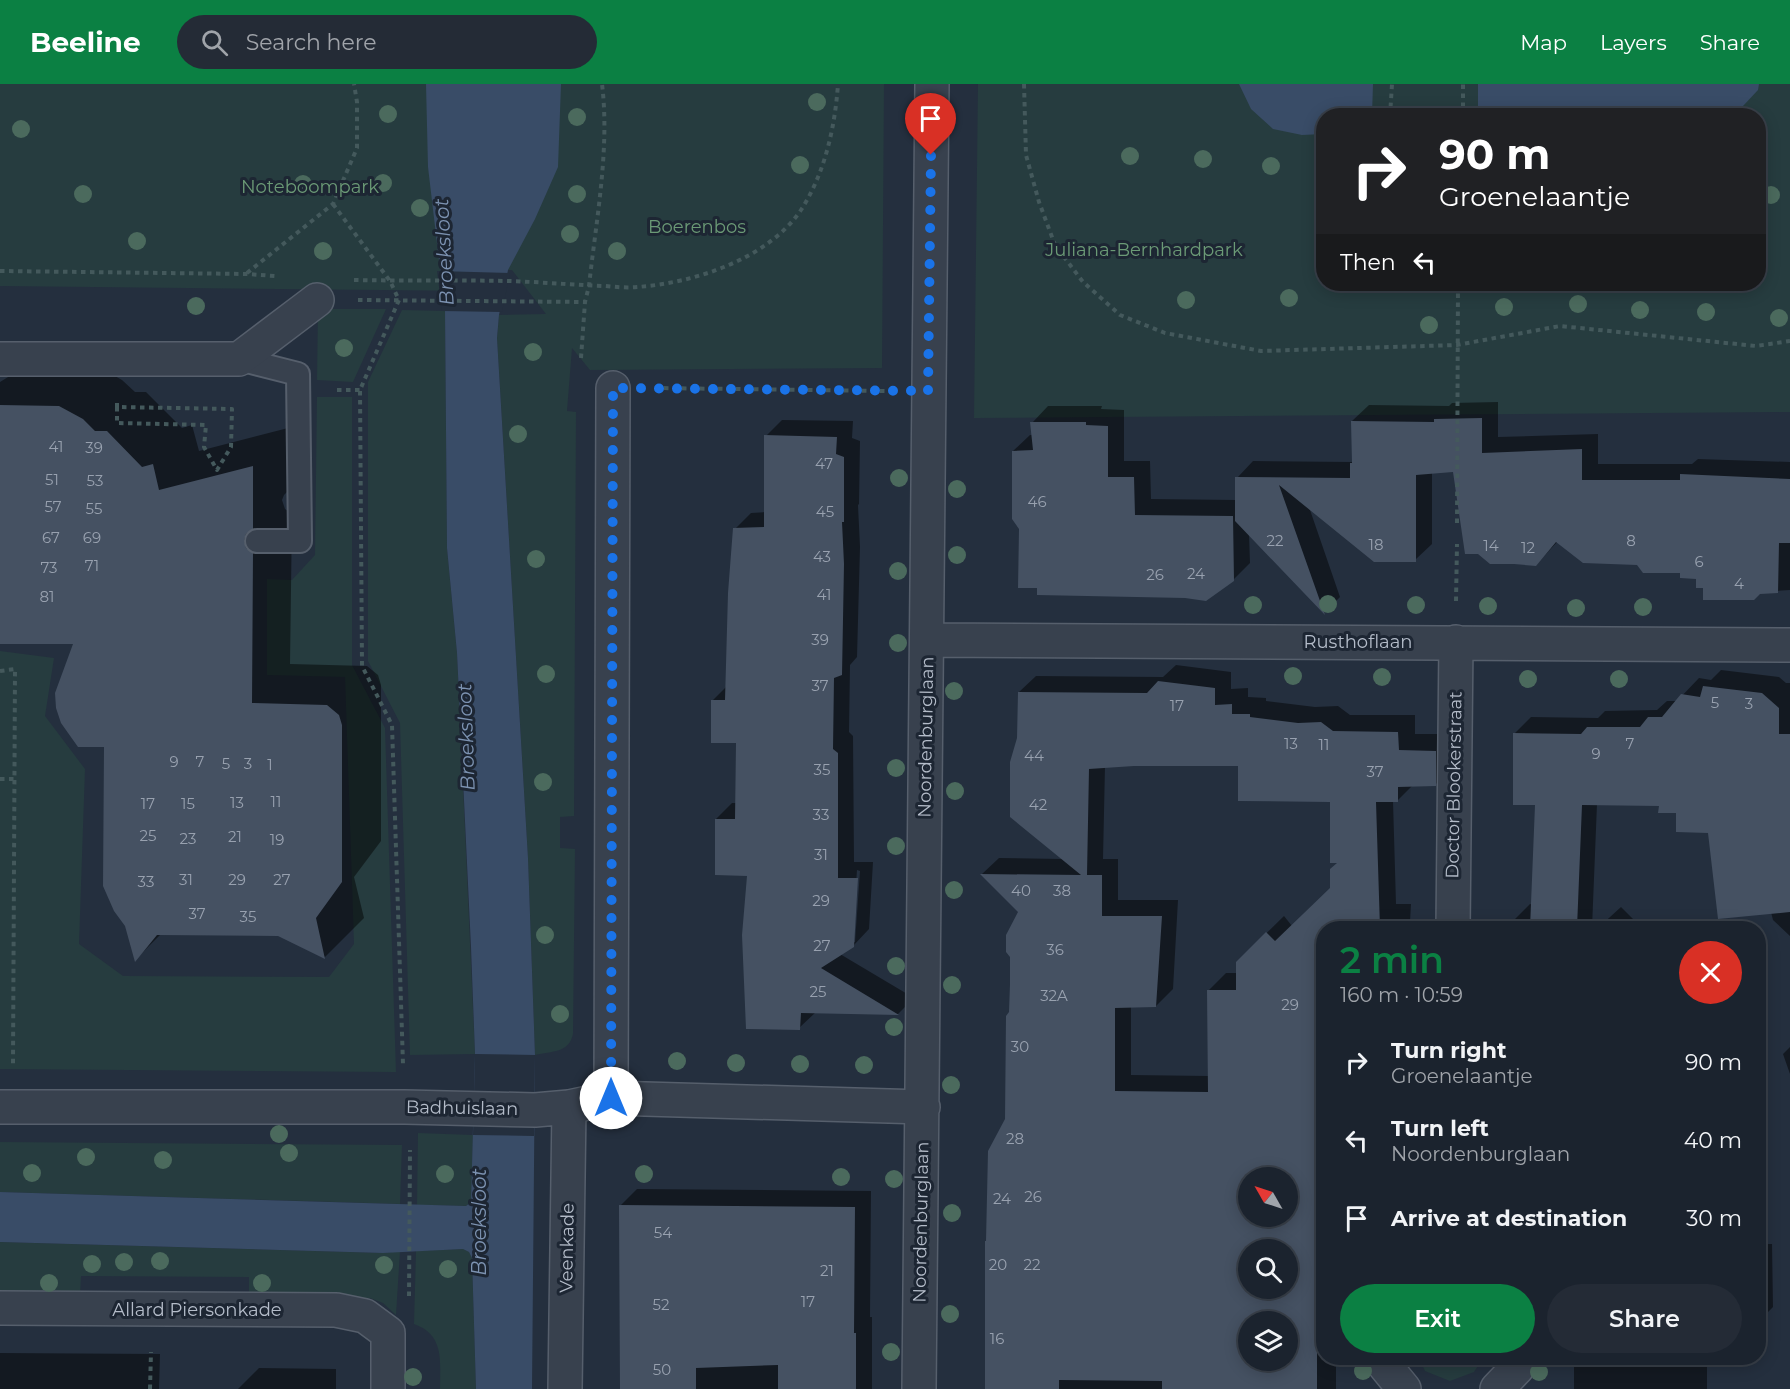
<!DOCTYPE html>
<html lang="en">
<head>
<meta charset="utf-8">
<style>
  body { margin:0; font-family:Montserrat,sans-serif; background:#242b36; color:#f1f3f6; height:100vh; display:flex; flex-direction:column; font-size:22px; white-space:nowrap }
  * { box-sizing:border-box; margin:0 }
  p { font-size:20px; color:#a0a4aa }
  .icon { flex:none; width:33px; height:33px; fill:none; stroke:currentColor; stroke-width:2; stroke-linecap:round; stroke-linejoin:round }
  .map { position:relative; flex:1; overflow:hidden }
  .sheet { position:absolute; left:1316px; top:837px; width:450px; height:444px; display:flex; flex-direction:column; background:#1b232e; border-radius:24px; box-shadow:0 3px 15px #0003,0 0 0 2px #39404a }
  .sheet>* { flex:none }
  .banner { position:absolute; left:1316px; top:24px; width:450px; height:183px; border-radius:24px; box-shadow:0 3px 15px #0003,0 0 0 2px #39404a; background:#202124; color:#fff; overflow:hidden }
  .needle { width:39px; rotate:309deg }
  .controls { position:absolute; left:1238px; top:1083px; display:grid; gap:12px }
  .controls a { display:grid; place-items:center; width:60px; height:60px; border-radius:50%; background:#1b232e; box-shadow:0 3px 15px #0003,0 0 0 2px #39404a; font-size:30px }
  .pin { position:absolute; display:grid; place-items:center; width:51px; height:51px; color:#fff; margin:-62px -26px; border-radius:50% 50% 50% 0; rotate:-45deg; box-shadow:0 0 6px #0007 }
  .pin .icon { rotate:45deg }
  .me { position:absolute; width:66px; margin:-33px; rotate:0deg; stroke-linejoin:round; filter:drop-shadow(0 0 4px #0008) }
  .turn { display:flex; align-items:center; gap:21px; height:126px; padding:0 24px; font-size:27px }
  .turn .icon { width:78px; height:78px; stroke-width:2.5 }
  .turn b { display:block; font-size:42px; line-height:51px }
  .then { display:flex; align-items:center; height:57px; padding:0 24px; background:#0003; gap:12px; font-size:22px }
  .round { display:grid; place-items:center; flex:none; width:63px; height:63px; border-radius:32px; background:#242b36 }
  .summary { display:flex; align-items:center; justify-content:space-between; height:102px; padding:0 24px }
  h1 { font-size:36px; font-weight:600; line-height:45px; color:#0b8043 }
  .action { display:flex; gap:12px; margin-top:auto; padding:12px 24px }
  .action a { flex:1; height:69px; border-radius:36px; background:#0b8043; color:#fff; font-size:24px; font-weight:600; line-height:69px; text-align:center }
  .action a+a { background:#242b36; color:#f1f3f6 }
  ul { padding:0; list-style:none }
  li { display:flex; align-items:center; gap:18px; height:78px; padding:0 24px }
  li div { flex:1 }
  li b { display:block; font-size:22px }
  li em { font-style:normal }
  header { display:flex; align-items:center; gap:36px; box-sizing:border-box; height:84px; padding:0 30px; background:#0b8043; color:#fff }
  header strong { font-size:28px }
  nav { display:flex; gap:33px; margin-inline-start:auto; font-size:21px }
  .search { width:420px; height:54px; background:#242b36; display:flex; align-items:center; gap:15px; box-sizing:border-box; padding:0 21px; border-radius:33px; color:#a0a4aa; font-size:22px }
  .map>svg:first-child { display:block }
  .green { fill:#263c3f; fill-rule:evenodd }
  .water { fill:#394c67 }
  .pier { fill:#242f3e }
  .shadow { fill:#0007; fill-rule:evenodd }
  .building { fill:#455162; fill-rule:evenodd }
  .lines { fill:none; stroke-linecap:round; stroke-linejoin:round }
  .service-casing { stroke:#565f6c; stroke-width:26 }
  .minor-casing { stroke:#565f6c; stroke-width:36 }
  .path { stroke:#44595c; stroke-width:4; stroke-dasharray:4.5 4.5; stroke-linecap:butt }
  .service { stroke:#38414e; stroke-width:22 }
  .minor { stroke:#38414e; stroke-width:33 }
  .tree { fill:#4b6a5d }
  .route { stroke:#1a73e8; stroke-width:10; stroke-dasharray:0 18 }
  .labels { text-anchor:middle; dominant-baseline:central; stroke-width:6; stroke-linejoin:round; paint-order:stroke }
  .number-label { font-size:15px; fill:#98a1af }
  .park-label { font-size:18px; fill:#6b9a76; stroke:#1d2633 }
  .street-label { font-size:18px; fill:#b4bcc9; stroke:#1d2633 }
  .water-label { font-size:20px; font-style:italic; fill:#7c92b1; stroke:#1d2633 }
</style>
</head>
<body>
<header>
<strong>Beeline</strong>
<div class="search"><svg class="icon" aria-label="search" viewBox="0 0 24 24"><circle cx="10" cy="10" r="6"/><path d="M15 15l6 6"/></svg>Search here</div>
<nav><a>Map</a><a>Layers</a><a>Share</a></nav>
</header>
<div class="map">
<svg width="1790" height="1305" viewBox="0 0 1790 1305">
  <rect width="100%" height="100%" fill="#242f3e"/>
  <!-- green -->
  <path class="green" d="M0 0H464L479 207 0 202Z
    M543 0H884L882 284 590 286 572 264 567 327 576 328 574 732 560 733V764L575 765 573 950C569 969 552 967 535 971L528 774 497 254 499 231 546 230 512 186H508Z
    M978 0H1790V328L974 334ZM1323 32H1758V200H1323Z
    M318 225H386L353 298 317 296Z
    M402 226 445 227 447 464 457 569 475 970 410 971 400 639 368 577V298Z
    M317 313H352V581L385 644 396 988 0 985V567L54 574 45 632 85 685 79 860 123 892 329 893 354 860 345 593 267 591V495L292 496 315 471Z
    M418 1049 473 1051 471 1118 466 1122 417 1121Z
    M0 1058 402 1061 400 1120 0 1108Z
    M0 1158 383 1169 400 1167 396 1231 383 1219 370 1214H249V1193L81 1192 80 1212 0 1211Z
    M463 1165 469 1168 472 1174 476 1305H440C440 1278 445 1251 414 1240L416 1167Z
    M1419 1274H1483L1474 1288 1450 1297 1425 1287Z"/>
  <!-- water -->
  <path class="water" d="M426 0H561L558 83 535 135 508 186 499 231 497 254 528 774 535 971 532 1305H476L472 1174 469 1168 463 1165 383 1169 0 1158V1108L466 1122 471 1118 475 970 471 863 457 569 447 464 445 227 428 83Z
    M1239 0H1373L1372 31 1323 32V50L1302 51 1273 45 1251 25Z
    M1478 0H1759L1758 6 1743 22 1704 28 1649 32 1478 31Z"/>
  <!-- pier -->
  <path class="pier" d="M437 187 510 189 502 228 442 227Z
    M475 970 535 971 534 1052 473 1051Z"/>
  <!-- shadow -->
  <path class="shadow" d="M26 282 99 283 122 296 135 308H146L182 344 192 341 199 367 292 343V403L284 411 282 416 285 425 292 430 290 580 367 582 378 591 381 601V757L354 793 364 834 325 873 278 850 162 849 136 875 105 662 75 559H0V298Z
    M1498 318V353L1598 350V380H1692L1698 375 1790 378V506L1760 508 1705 503 1697 493 1681 488 1638 479 1558 457 1536 481 1455 387 1432 388V460L1415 476 1309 423 1340 513 1325 528 1249 450 1250 479 1233 496 1038 502 1020 445 1013 367 1030 351H1033L1032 339 1048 322H1102L1101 325 1124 326V377H1150L1151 415 1237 416V394L1253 377 1353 378 1352 337 1369 321 1449 322 1452 319Z
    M782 336 853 337 852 354 860 357 859 420 858 421 860 463 857 573 850 581 849 648 853 652 854 778H873L869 845 853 862 840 870 914 914 898 930 816 928 799 944 748 790 716 735 732 719H737V658L712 617 727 602 735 445 751 429 766 428V352ZM857 786 860 787 855 858H852Z
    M1176 581 1231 588V605L1248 604V613L1266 614V617L1315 623 1338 622 1350 631H1415V650H1452V684L1435 701H1413L1397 717H1393L1396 820H1411L1410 838 1456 839 1462 844H1323V1274H1336V1305H985L1007 1036 1011 929 1020 827 982 790 999 774 1063 775 1019 654V608L1036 592 1163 593ZM1240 681 1332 717 1340 778 1331 804 1292 842 1284 832 1237 878V889H1226L1209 906V992L1131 991V922H1156L1173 905 1178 816H1118V775H1103L1105 682ZM1248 1094H1287V1132H1248ZM1248 1166H1287V1204H1248ZM1248 1238H1287V1276H1248Z
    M1721 586 1779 593 1786 599H1790V852L1773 836 1771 828 1709 747 1678 728 1660 721 1597 720 1592 844H1513V837L1530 820 1533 821 1537 720 1514 650 1531 633 1598 634 1605 627 1657 626 1667 617H1677L1699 594 1711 596Z
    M1621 823 1642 844H1598Z
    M1485 840H1486V844H1479Z
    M1790 963V990L1783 970Z
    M1758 1011 1765 1114H1768L1767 1160H1772L1773 1223 1758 1238Z
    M637 1105 871 1107 870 1233H872V1305H621V1121Z
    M0 1269 160 1270 159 1305H0Z
    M1574 1274H1707V1305H1574Z
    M259 1284 336 1285V1305H238Z"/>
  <!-- building -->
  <path class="building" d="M0 321 59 322 83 335 95 347H107L142 383 153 380 159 406 253 382V445L246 450 244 456 246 464 253 469 252 619 327 621 339 631 342 641V798L316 834 325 875 278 852 157 851 135 878 125 842 114 827 103 802 104 663H78L61 639 56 624 55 609 73 560H0Z
    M1482 334V369L1582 365V396H1680V390L1790 395V459H1779L1778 509 1760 510 1754 516H1703V504H1696V495L1680 494V489H1643L1637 481 1583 479 1556 458 1536 482 1514 480H1490L1478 470H1465L1453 388 1416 391V478H1374L1279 401 1325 531 1235 437V393L1350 394V379H1352L1351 337 1434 338V335Z
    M1030 338H1086V341L1108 342V393H1134L1135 431 1233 432 1234 497 1206 517 1185 514 1037 511V504H1018L1019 445 1012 435V367L1033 366Z
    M764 351 837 353 836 370 844 373V438H842L844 480 842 591 834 594 833 665 838 669V794H858L854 863 821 884 899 931 801 929 800 946 746 945 742 851 747 792 715 791V735H735L736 659H711V616H725L728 509 733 444 764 443Z
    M1158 597 1215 604V621L1232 620V630H1250V633L1298 639 1321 638 1333 647 1398 648 1399 666 1436 667V702L1398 703V718H1376L1380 844H1323V1048L1314 1062 1323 1078V1257L1317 1256V1305H1162V1297L1059 1296V1305H985V1157H986L988 1067 1005 1035 1006 932 1009 928 1010 900V873L1006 868V851L1018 828 980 790 1081 791 1010 733V678L1017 654 1018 608 1147 609ZM1134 682H1238V717L1330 718V779H1337L1330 785V804L1275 857 1266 848 1236 878V906H1207L1208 1008 1115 1007V924L1156 923 1162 832H1102V791H1087L1089 685ZM1248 1094H1287V1132H1248ZM1248 1166H1287V1204H1248ZM1248 1238H1287V1276H1248Z
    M1703 602 1762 609 1779 624V650H1790V828L1718 835 1708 749 1676 748V729H1658L1659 722 1582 721 1577 844H1530L1535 721H1513V649L1581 650 1587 643H1640L1648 633H1662L1681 610 1700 613Z
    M619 1121 855 1123 854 1249H856V1305H778V1281L696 1284V1305H620Z"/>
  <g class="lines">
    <!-- service casing -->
    <g class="service-casing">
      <path id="service" d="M239 275 298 290 300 457H257"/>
    </g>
    <!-- minor casing -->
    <g class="minor-casing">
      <path id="minor" d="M0 275H239L317 216
        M927 556 1790 561
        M1453 844 1456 558
        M611 1014 613 304
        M0 1023H405L535 1026 569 1023 611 1014 923 1023
        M0 1224 336 1226 365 1232 388 1249V1305
        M1382 1274V1278L1404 1305
        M565 1305 569 1023
        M919 1305 932 0
        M1497 1305 1517 1284V1274"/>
    </g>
    <!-- path -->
    <path class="path" d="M1024 0 1026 71 1039 118 1055 161 1083 198 1120 231 1165 249 1261 267 1457 261 1560 242 1756 262 1790 257
      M1390 32 1392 0
      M1463 32V0
      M333 120 390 197 399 216 360 306 362 582 392 641 403 980
      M0 187 247 190 275 192
      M247 189 333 120 357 64V18L354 0
      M354 196C406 197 458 196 509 197 541 198 573 201 605 202 616 203 627 204 637 203 694 199 768 175 801 126 825 89 835 43 838 0
      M358 216 585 218
      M581 274 585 218 589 202C596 137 610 65 602 0
      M655 304 887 307
      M337 306H360
      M117 323V339L206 341 204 363 217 386 231 363 232 325 117 323V318
      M1457 439 1458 200
      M1456 517 1457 460
      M0 587 15 585 13 980
      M0 695H14
      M409 1212 410 1066
      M150 1305 151 1268"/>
    <!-- service -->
    <use href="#service" class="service"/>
    <!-- minor -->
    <use href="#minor" class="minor"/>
  </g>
  <!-- trees -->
  <g class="tree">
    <circle cx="817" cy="18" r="9"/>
    <circle cx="388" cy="30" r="9"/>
    <circle cx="577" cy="33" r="9"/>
    <circle cx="21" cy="45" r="9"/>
    <circle cx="1130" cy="72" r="9"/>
    <circle cx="1203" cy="75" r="9"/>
    <circle cx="800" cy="81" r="9"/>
    <circle cx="1271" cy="82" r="9"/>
    <circle cx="383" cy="99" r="9"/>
    <circle cx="303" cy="100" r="9"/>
    <circle cx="83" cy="110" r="9"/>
    <circle cx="577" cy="110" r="9"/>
    <circle cx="1771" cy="111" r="9"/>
    <circle cx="420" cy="124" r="9"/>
    <circle cx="570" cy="150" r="9"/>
    <circle cx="137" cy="157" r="9"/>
    <circle cx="323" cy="167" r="9"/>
    <circle cx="617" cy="167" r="9"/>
    <circle cx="1289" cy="214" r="9"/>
    <circle cx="1186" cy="216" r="9"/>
    <circle cx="1578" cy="220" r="9"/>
    <circle cx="196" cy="222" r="9"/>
    <circle cx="1504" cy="223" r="9"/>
    <circle cx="1640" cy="226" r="9"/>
    <circle cx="1706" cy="228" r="9"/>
    <circle cx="1779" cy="234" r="9"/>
    <circle cx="1429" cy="241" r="9"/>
    <circle cx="344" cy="264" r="9"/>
    <circle cx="533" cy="268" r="9"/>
    <circle cx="518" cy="350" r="9"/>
    <circle cx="899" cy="394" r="9"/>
    <circle cx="957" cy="405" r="9"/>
    <circle cx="957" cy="471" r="9"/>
    <circle cx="536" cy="475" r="9"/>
    <circle cx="898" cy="487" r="9"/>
    <circle cx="1328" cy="520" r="9"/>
    <circle cx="1253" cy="521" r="9"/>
    <circle cx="1416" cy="521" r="9"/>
    <circle cx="1488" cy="522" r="9"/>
    <circle cx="1643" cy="523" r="9"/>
    <circle cx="1576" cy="524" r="9"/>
    <circle cx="898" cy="559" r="9"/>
    <circle cx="546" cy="590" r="9"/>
    <circle cx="1293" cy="592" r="9"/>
    <circle cx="1382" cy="593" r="9"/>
    <circle cx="1528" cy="595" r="9"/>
    <circle cx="1619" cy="595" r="9"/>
    <circle cx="954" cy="607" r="9"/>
    <circle cx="896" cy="684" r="9"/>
    <circle cx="543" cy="698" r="9"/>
    <circle cx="955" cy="707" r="9"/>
    <circle cx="896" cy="762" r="9"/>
    <circle cx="954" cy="806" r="9"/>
    <circle cx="545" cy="851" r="9"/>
    <circle cx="896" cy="882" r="9"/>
    <circle cx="952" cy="901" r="9"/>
    <circle cx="560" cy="930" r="9"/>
    <circle cx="894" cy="943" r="9"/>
    <circle cx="677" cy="977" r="9"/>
    <circle cx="736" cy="979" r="9"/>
    <circle cx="800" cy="980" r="9"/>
    <circle cx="864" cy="981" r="9"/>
    <circle cx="951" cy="1001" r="9"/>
    <circle cx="279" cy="1050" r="9"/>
    <circle cx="289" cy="1069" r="9"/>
    <circle cx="86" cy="1073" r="9"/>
    <circle cx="163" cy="1076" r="9"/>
    <circle cx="32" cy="1089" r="9"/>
    <circle cx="445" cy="1090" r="9"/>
    <circle cx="644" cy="1090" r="9"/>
    <circle cx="841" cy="1093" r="9"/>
    <circle cx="894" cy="1095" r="9"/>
    <circle cx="952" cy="1129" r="9"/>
    <circle cx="160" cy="1177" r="9"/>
    <circle cx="124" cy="1178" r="9"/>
    <circle cx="92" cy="1180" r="9"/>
    <circle cx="384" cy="1181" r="9"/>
    <circle cx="448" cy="1185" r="9"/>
    <circle cx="49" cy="1199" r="9"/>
    <circle cx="262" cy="1199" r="9"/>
    <circle cx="950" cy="1230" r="9"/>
    <circle cx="891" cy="1268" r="9"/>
    <circle cx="1363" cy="1287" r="9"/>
    <circle cx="1539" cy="1288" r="9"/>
    <circle cx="413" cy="1293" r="9"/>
  </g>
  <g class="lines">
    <!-- route -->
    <path class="route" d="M611 1014 613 304 928 307 931 71"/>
  </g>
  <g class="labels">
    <!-- number labels -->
    <g class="number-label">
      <text x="56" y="362">41</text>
      <text x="94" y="363">39</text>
      <text x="824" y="379">47</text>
      <text x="52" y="395">51</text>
      <text x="95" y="396">53</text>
      <text x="1037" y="417">46</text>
      <text x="53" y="422">57</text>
      <text x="94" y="424">55</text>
      <text x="825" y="427">45</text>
      <text x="51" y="453">67</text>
      <text x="92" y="453">69</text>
      <text x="1275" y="456">22</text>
      <text x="1631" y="456">8</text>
      <text x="1376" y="460">18</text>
      <text x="1491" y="461">14</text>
      <text x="1528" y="463">12</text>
      <text x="822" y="472">43</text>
      <text x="1699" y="477">6</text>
      <text x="92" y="481">71</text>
      <text x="49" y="483">73</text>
      <text x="1196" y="489">24</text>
      <text x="1155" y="490">26</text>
      <text x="1739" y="499">4</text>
      <text x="824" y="510">41</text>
      <text x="47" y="512">81</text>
      <text x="820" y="555">39</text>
      <text x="820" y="601">37</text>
      <text x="1715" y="618">5</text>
      <text x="1749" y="619">3</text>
      <text x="1177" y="621">17</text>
      <text x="1291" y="659">13</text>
      <text x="1630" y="659">7</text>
      <text x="1324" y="660">11</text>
      <text x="1596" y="669">9</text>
      <text x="1034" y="671">44</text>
      <text x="174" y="677">9</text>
      <text x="200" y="677">7</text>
      <text x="226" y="679">5</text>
      <text x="248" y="679">3</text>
      <text x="270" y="680">1</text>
      <text x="822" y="685">35</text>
      <text x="1375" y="687">37</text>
      <text x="276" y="717">11</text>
      <text x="237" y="718">13</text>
      <text x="148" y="719">17</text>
      <text x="188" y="719">15</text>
      <text x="1038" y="720">42</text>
      <text x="821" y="730">33</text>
      <text x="148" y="751">25</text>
      <text x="235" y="752">21</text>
      <text x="188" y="754">23</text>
      <text x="277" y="755">19</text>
      <text x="821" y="770">31</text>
      <text x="186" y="795">31</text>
      <text x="237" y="795">29</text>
      <text x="282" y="795">27</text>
      <text x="146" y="797">33</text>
      <text x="1021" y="806">40</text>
      <text x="1062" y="806">38</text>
      <text x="821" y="816">29</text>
      <text x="197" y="829">37</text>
      <text x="248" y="832">35</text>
      <text x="822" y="861">27</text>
      <text x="1055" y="865">36</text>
      <text x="818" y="907">25</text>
      <text x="1054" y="911">32A</text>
      <text x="1290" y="920">29</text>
      <text x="1020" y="962">30</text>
      <text x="1015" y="1054">28</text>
      <text x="1033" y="1112">26</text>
      <text x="1002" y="1114">24</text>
      <text x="663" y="1148">54</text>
      <text x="998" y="1180">20</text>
      <text x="1032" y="1180">22</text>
      <text x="827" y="1186">21</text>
      <text x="808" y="1217">17</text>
      <text x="661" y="1220">52</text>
      <text x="997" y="1254">16</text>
      <text x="662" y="1285">50</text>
    </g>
    <!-- park labels -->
    <g class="park-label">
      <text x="310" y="103">Noteboompark</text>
      <text x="697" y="143">Boerenbos</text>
      <text x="1144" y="166">Juliana-Bernhardpark</text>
    </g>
    <!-- street labels -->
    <g class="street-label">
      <text x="1358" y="558">Rusthoflaan</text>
      <text transform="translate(926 653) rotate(-89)">Noordenburglaan</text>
      <text transform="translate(1454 701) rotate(-89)">Doctor Blookerstraat</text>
      <text transform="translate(462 1024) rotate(1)">Badhuislaan</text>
      <text transform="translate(921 1138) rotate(-89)">Noordenburglaan</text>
      <text transform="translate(567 1164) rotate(-89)">Veenkade</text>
      <text x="197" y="1226">Allard Piersonkade</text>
    </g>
    <!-- water labels -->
    <g class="water-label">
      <text transform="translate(444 168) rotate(-93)">Broeksloot</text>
      <text transform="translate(466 653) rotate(-92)">Broeksloot</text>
      <text transform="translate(479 1138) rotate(-90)">Broeksloot</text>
    </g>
  </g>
</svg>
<div class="controls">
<a><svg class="needle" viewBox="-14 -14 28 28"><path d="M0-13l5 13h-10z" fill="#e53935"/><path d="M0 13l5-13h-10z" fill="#a0a4aa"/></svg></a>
<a><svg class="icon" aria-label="search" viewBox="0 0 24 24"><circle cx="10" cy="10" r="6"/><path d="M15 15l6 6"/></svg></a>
<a><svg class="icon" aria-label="layers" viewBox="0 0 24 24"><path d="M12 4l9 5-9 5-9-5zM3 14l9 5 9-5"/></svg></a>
</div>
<div class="pin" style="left:931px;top:71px;background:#d93025"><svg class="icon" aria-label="arrive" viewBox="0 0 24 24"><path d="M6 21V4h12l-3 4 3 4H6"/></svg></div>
<svg class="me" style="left:611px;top:1014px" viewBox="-20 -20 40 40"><circle r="19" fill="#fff"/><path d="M0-13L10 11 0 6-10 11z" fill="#1a73e8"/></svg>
<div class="banner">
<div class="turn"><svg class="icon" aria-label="right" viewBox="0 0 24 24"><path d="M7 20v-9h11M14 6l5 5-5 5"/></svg><div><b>90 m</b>Groenelaantje</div></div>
<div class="then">Then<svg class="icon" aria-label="left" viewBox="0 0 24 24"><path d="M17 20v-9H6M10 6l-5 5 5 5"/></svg></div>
</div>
<section class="sheet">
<div class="summary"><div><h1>2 min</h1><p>160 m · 10:59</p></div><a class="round" style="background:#d93025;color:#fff"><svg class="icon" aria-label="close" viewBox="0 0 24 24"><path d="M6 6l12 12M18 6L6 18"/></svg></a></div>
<ul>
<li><svg class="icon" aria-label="right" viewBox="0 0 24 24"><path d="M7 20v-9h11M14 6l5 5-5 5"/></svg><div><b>Turn right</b><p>Groenelaantje</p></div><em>90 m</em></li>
<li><svg class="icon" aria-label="left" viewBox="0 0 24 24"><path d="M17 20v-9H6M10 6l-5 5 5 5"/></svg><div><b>Turn left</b><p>Noordenburglaan</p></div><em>40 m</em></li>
<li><svg class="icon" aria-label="arrive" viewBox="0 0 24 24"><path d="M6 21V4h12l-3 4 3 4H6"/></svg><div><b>Arrive at destination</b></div><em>30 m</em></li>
</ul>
<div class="action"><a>Exit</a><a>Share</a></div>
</section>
</div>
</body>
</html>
